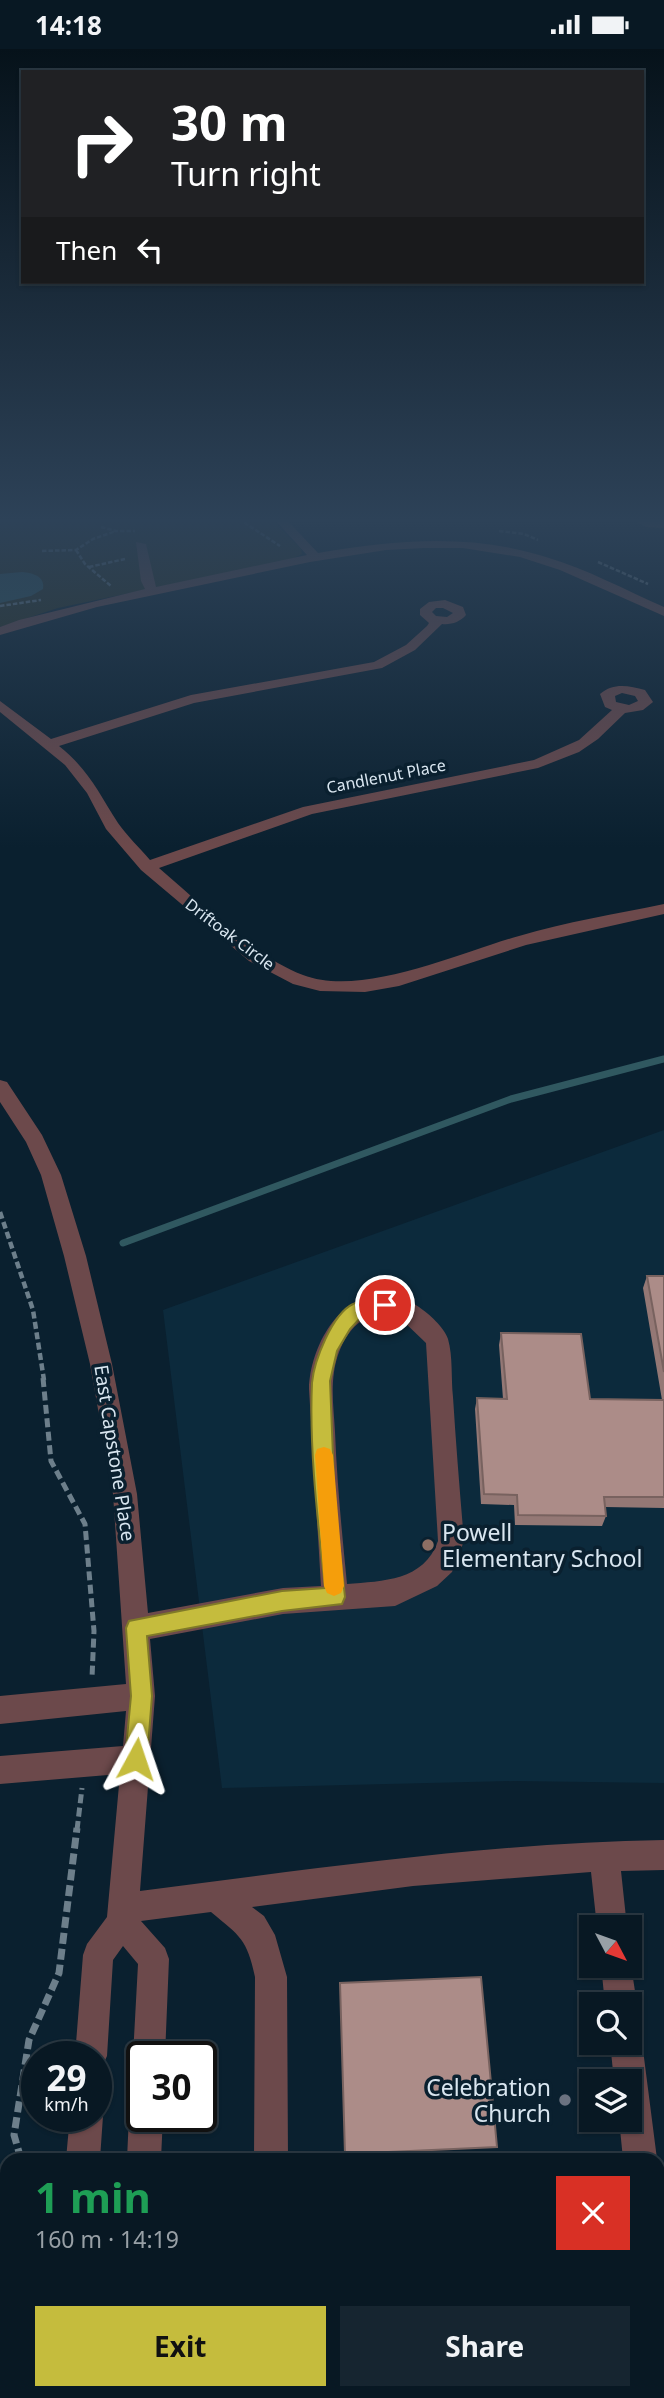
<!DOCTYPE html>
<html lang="en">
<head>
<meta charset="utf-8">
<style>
  body { margin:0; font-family:"Noto Sans",sans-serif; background:#162530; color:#f1f3f6; height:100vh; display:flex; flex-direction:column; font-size:26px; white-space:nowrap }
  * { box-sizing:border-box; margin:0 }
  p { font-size:23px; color:#98a0a6 }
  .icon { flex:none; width:38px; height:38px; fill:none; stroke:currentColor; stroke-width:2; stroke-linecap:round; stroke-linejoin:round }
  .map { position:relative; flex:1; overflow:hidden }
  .panel { position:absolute; left:0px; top:2104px; width:665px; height:247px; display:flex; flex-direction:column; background:#081823; border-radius:21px 21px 0 0; box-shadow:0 2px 5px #0004,0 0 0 2px #293741 }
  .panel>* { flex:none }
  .top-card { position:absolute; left:21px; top:21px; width:623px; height:214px; border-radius:0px; box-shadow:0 2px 5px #0004,0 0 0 2px #293741; background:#202124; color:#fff; overflow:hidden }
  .needle { width:46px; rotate:131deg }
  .tools { position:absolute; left:579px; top:1866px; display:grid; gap:14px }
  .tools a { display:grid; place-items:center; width:63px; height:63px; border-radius:0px; background:#081823; box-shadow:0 2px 5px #0004,0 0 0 2px #293741; font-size:35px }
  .speed { position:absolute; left:21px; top:1992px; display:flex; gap:14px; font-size:35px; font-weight:700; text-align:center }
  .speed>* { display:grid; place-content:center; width:91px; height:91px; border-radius:50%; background:#081823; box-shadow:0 2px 5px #0004,0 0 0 2px #293741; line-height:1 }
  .speed small { font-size:18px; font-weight:400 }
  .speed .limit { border:4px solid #111; border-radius:10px; background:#fff; color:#111 }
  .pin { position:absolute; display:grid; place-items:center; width:60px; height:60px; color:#fff; margin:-30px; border:4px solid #fff; border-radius:50%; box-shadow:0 2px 7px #0007 }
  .me { position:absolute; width:77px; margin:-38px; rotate:5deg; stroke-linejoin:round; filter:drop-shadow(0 0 5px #0008) }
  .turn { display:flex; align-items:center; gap:24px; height:147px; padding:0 35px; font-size:32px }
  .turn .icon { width:91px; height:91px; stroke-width:2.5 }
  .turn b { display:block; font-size:49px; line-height:60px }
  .then { display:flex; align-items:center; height:66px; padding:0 35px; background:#0003; gap:14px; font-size:26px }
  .round { display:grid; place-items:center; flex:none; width:74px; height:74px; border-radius:0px; background:#162530 }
  .summary { display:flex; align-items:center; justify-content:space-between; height:119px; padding:0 35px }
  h1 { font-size:42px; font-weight:700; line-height:52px; color:#1e9e55 }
  .primary-button { display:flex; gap:14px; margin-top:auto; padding:14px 35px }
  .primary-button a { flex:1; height:80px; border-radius:0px; background:#c5bc3d; color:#111; font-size:28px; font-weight:700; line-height:80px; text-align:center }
  .primary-button a+a { background:#162530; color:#f1f3f6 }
  .status { display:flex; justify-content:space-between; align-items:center; height:49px; padding:0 35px; background:#081823; direction:ltr }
  .status svg { height:19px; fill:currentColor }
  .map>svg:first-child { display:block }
  .built { fill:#0c2a3c }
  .green { fill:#2b3020 }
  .water { fill:#305860 }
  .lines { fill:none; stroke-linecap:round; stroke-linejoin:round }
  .stream { stroke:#305860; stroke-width:7 }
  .path-far3 { stroke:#6d7f8b; stroke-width:2.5; stroke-dasharray:4.5 2; stroke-linecap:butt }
  .path-far2 { stroke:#6d7f8b; stroke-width:4.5; stroke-dasharray:7 3.5; stroke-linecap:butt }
  .path-far1 { stroke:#6d7f8b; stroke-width:5; stroke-dasharray:9 4.5; stroke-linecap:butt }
  .path { stroke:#6d7f8b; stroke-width:7; stroke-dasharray:11 5; stroke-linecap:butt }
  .minor { fill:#6c494b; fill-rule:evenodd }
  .wall { fill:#947875 }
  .building { fill:#ac8c88; stroke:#78625f; stroke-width:2 }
  .route { fill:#c5bc3d; stroke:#807a28; stroke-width:2 }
  .slow { fill:#f59e0b }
  .education-dot { fill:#8d6e63; stroke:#0a202f; stroke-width:2.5 }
  .worship-dot { fill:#6b7280; stroke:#0a202f; stroke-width:2.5 }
  .labels { text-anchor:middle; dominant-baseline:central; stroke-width:7; stroke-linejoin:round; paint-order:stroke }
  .far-street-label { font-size:16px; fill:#d9e6f0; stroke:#0a202f }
  .street-label { font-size:19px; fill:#d9e6f0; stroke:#0a202f }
  .near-poi-label { font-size:23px; fill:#d9e6f0; stroke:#0a202f; text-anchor:start }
</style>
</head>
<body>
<div class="status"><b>14:18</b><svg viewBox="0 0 49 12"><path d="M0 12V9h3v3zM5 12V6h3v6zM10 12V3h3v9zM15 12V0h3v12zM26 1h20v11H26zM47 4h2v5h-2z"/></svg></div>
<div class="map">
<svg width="664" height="2349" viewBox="0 0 664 2349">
  <rect width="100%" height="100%" fill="#0a202f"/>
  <!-- built -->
  <path class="built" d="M664 1081V1734L515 1732 222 1739 163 1261Z"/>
  <!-- green -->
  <path class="green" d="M0 470H271L301 500 302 505 292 510 58 559 0 578Z"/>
  <!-- water -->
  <path class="water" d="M22 523C33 524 45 527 43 540L31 547 0 554V525Z"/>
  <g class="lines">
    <!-- stream -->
    <path class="stream" d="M123 1194 511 1050 664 1010"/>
    <!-- path-far3 -->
    <path class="path-far3" d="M239 470 280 497
      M101 478 116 482H135
      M499 482 524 485 538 491
      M76 501 85 515 111 537
      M42 502 76 501 93 490 116 482
      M598 513 648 535
      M89 518 125 510
      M0 557 41 551"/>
    <!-- path-far2 -->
    <path class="path-far2" d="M0 1163 33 1261 44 1331"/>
    <!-- path-far1 -->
    <path class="path-far1" d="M43 1329 51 1412 85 1475 94 1582 92 1629
      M77 1781 82 1739"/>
    <!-- path -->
    <path class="path" d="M21 2110 14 2086 29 1991 59 1924 77 1779
      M2 2349 7 2330"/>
    <!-- minor -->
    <path class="minor" d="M274 470H286L318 504C394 491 471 484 546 508 587 520 625 541 664 558V567L560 521 520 508 463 499H424L386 501 310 513 97 558 0 586V578L19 571 145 540 141 532 136 493 146 495 156 538 307 506Z
      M632 470 664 473V479L646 478Z
      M445 551 463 558 466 566C460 573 451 576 442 575L415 601 382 619 194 654 59 697C89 721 98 743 118 774 127 787 140 799 150 811L303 758 534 711 579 691 612 661 605 658 600 645C614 633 629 637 645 641L653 653 643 661 625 664 598 690 579 703 538 719 312 765 159 819C204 857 248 904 303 926 362 949 461 903 519 887 566 873 616 865 664 855V865L526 896 399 937 365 943 320 942 293 935 249 912 141 821 106 780 87 744 65 716 0 663V652L51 690 191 646 374 613 406 596 427 577 429 574 420 566V560L429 553ZM436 559H443L453 564 447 568 436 567 432 563ZM622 644 635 647 638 652 629 656 616 653 615 647Z
      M0 1031 7 1033 42 1086 61 1126 86 1207 112 1315 137 1445 148 1564 283 1539 321 1537 309 1340C311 1284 358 1218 419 1258 429 1265 444 1278 448 1290 453 1307 451 1330 453 1348 456 1396 460 1444 464 1492L452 1523 437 1537 395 1557 283 1565 150 1590 155 1647 140 1842C314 1820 488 1794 664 1791V1821L621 1822 627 1878H597L591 1823 413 1837 252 1858 264 1867 275 1886 287 1928 288 2110H254L255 1928C247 1890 240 1887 211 1863L141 1872 165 1899 169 1910 165 2007H142V2020L138 2018 133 2007 138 1915 123 1897 113 1911 107 2007 102 2018 96 2021V2007H75L83 1906 87 1895 107 1868 120 1725 0 1735V1707L123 1697 126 1662 0 1675V1647L126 1635 113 1445 90 1315 64 1207 41 1126 26 1093 0 1053ZM381 1265 401 1270 426 1294 438 1492C424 1532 383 1532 347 1535 342 1484 337 1434 335 1383 334 1363 331 1343 334 1323 338 1297 352 1268 381 1265Z
      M630 1910 637 1955 630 1967V1955H605L601 1916H630Z
      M630 1979 637 1982 642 1993 657 2110H623L619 2070H630V2032H614L610 1993H630Z
      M142 2052V2067H163L161 2110H127L129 2067 134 2055Z
      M96 2055 103 2067 100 2110H66L70 2067H96Z
      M658 2248 664 2251V2335L658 2333Z
      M47 2343H83V2349H47Z
      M113 2343H149V2349H113Z"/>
  </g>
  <!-- wall -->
  <path class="wall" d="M647 1227H664V1459L605 1458 606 1467 602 1477 515 1476 514 1456 481 1455 475 1360 477 1349 503 1350 499 1296 501 1284 590 1350 662 1351 643 1239Z"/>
  <!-- building -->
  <path class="building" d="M647 1227H664V1323Z
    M501 1284 581 1285 590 1350 664 1351V1448H604L606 1467 518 1466 517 1446 484 1445 477 1349 507 1350Z
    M481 1928 497 2098 345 2105 340 1934Z"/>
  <!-- sky -->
  <linearGradient id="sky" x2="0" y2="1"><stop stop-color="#06121a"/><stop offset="0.59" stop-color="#2d4258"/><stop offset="1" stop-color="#2d4258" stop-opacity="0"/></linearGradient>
  <rect width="664" height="799" fill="url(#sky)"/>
  <!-- route -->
  <path class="route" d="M385 1249 391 1251 394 1256 391 1261 362 1267 350 1280 337 1302 330 1332 335 1457 345 1548 342 1555 282 1562 147 1587 152 1647 147 1710 143 1717 136 1720 128 1717 125 1710 131 1647 126 1579 129 1572 282 1542 325 1539C318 1473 309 1400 312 1334 314 1312 332 1265 353 1255 362 1250 375 1250 385 1249Z"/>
  <!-- slow -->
  <path class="slow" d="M324 1398 330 1400 333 1406 344 1537 341 1544 334 1547 327 1544 324 1537 315 1406 317 1400Z"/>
  <!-- markers -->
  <circle class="education-dot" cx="428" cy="1496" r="7"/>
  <circle class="worship-dot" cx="565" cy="2051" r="7"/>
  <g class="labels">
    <!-- far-street labels -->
    <g class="far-street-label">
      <text transform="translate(386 727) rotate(-11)">Candlenut Place</text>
      <text transform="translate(230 885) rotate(37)">Driftoak Circle</text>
    </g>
    <!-- street labels -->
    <g class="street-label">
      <text transform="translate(115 1404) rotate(81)">East Capstone Place</text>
    </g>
    <!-- near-poi labels -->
    <g class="near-poi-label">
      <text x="442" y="1483">Powell<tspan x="442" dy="26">Elementary School</tspan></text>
      <text x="551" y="2038" text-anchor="end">Celebration<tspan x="551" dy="26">Church</tspan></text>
    </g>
  </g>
</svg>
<div class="tools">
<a><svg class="needle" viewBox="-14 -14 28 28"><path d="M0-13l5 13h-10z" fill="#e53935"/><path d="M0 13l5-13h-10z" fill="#98a0a6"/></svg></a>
<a><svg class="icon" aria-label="search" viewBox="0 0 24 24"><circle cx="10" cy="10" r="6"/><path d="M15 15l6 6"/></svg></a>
<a><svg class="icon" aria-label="layers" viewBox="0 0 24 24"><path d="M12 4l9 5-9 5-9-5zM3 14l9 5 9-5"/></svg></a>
</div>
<div class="speed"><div>29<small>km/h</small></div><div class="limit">30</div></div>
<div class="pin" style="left:385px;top:1256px;background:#d93025"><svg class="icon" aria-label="arrive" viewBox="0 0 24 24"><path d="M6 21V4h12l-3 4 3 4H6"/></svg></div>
<svg class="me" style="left:136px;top:1710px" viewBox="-20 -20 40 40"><path d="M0-17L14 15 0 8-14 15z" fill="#c5bc3d" stroke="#fff" stroke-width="4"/></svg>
<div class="top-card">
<div class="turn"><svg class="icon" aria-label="right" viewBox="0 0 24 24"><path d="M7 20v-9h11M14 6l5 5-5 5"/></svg><div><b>30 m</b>Turn right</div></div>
<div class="then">Then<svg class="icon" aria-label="left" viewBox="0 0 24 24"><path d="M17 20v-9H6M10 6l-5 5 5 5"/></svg></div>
</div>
<section class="panel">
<div class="summary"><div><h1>1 min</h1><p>160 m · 14:19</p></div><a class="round" style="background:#d93025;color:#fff"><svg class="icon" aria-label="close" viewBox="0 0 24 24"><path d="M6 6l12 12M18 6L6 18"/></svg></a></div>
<div class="primary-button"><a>Exit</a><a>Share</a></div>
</section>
</div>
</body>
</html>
